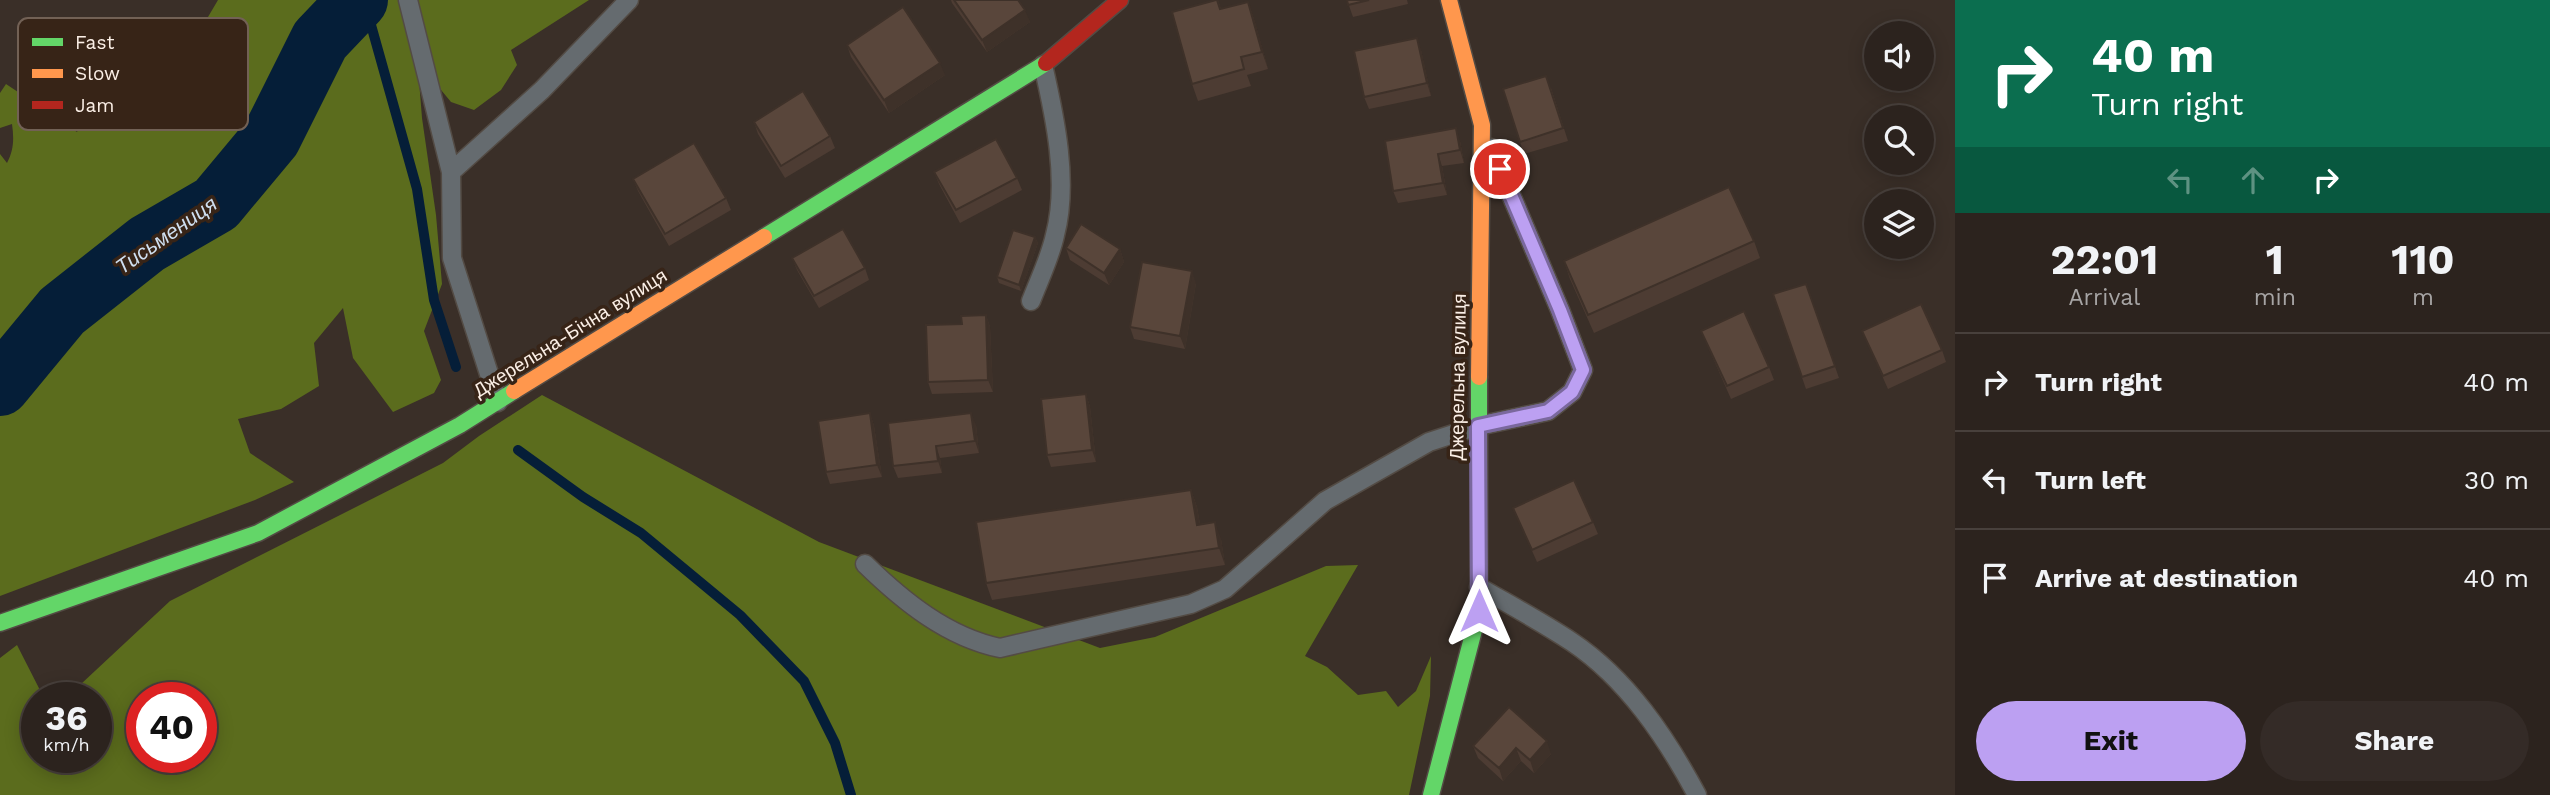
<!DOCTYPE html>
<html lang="en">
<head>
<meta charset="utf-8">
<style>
  body { margin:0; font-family:"Work Sans",sans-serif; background:#342b27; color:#f1f3f6; height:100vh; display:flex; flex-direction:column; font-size:26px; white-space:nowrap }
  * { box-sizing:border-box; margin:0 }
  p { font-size:23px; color:#a6a4a4 }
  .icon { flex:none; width:38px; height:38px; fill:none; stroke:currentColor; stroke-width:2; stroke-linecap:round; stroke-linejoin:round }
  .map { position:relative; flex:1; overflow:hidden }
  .drawer { display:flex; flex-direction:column; background:#2c231e; width:595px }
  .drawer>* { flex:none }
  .guide { background:#0b6e4f; color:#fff; overflow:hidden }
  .tools { position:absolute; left:1864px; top:21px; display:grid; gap:14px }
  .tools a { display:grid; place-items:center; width:70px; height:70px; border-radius:50%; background:#2c231e; box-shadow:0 4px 18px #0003,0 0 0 2px #48403c; font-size:35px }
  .speed { position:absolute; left:21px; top:682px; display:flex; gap:14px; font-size:35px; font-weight:700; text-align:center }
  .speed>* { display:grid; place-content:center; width:91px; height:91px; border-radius:50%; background:#2c231e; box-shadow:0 4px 18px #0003,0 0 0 2px #48403c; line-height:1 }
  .speed small { font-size:18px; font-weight:400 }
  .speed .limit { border:10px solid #d22; background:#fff; color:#111 }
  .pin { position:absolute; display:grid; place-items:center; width:60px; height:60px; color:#fff; margin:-30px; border:4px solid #fff; border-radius:50%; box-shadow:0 2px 7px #0007 }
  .me { position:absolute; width:77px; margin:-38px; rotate:0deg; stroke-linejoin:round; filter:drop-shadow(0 0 5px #0008) }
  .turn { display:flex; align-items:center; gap:24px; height:147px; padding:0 21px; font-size:32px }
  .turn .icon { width:91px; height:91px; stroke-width:2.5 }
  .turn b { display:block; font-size:49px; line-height:60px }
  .lanes { display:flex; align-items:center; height:66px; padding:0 21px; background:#0003; justify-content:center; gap:35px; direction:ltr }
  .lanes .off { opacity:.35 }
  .eta { display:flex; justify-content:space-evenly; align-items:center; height:119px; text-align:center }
  .eta b { font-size:42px; font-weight:700; line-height:49px }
  .action { display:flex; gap:14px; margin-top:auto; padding:14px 21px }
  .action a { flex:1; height:80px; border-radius:42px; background:#bca0f2; color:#111; font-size:28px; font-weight:700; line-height:80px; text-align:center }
  .action a+a { background:#342b27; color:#f1f3f6 }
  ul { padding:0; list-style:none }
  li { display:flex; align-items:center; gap:21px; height:98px; padding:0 21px; border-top:2px solid #48403c }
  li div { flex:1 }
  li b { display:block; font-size:26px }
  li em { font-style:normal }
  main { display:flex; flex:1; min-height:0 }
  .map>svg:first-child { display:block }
  .forest { fill:#5b6c1d; fill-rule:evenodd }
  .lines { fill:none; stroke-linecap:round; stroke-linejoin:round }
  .stream { stroke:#051e38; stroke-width:10 }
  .river { stroke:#051e38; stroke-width:60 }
  .lane-casing { stroke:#534b44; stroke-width:21 }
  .fast-casing { stroke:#534b44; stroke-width:19 }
  .slow-casing { stroke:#534b44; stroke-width:19 }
  .jam-casing { stroke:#534b44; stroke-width:19 }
  .lane { stroke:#656b6f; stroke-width:18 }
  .fast { stroke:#63d668; stroke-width:16 }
  .slow { stroke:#ff974d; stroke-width:16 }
  .jam { stroke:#b3261e; stroke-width:16 }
  .wall { fill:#4d3c33 }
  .shaded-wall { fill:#3e3129 }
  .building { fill:#59463b; stroke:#3e3129; stroke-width:2 }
  .route-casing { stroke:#7a689d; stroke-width:18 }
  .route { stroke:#bca0f2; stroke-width:12 }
  .labels { text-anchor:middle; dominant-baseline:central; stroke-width:7; stroke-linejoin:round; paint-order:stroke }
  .street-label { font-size:19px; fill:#fbefe6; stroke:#372417 }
  .water-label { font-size:21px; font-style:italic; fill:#cfdff0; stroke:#372417 }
  .key { fill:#372417; stroke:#726155; stroke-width:2 }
  .key-label { font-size:19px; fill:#fbefe6 }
</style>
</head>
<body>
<main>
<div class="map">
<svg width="1955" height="795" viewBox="0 0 1955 795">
  <rect width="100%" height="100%" fill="#3a2f28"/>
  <!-- forest -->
  <path class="forest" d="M218 0H589L511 50 517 65 501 90 474 110 451 102 427 73 418 67 422 118 436 215 442 284 424 331 441 380 434 393 393 412 353 358 343 308 314 343 319 386 281 409 238 419 250 453 294 482 255 500 0 596V154L7 163C14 150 14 138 12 124L0 128V93L6 84 21 94 25 130 51 113 77 132 82 121 102 116 175 73Z
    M542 395 819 542 1100 648 1155 637 1326 566 1358 565 1305 656 1327 667 1358 695 1386 691 1398 707 1416 691 1431 656 1430 696 1409 795H0V658L17 645 44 698H37V758H96V698H66L170 601 443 463 479 436ZM142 698H201V758H142Z"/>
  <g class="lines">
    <!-- stream -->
    <path class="stream" d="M364 0 417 189 434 300 456 367
      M518 450 583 497 641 533 740 615 804 681 835 743 851 795"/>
    <!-- river -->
    <path class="river" d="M0 386 62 311 147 244 216 204 271 138 320 40 358 0"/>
    <!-- lane casing -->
    <g class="lane-casing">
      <path id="lane" d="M408 0 451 172
        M1031 301C1039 280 1050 258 1055 235 1069 182 1055 117 1043 65
        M498 402 452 258 451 172 542 90 629 0
        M865 564C903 601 947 637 1000 648L1191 604 1225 589 1325 501 1429 442 1478 426 1548 411 1572 392 1583 370 1560 310 1491 148
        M1479 587C1510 605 1542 622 1572 642 1627 679 1666 737 1697 795"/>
    </g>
    <!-- fast casing -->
    <g class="fast-casing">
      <path id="fast" d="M764 237 1046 63
        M0 623 258 533 460 425 514 391
        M1431 795 1479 611V377"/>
    </g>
    <!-- slow casing -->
    <g class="slow-casing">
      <path id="slow" d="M1449 0 1482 125 1479 377
        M514 391 764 237"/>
    </g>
    <!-- jam casing -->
    <g class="jam-casing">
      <path id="jam" d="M1046 63 1120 0"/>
    </g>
    <!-- lane -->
    <use href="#lane" class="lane"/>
    <!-- fast -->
    <use href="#fast" class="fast"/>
    <!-- slow -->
    <use href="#slow" class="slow"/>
    <!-- jam -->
    <use href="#jam" class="jam"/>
  </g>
  <!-- wall -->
  <path class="wall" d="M951 0H1018L1030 22 987 52 952 3Z
    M1218 0 1221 9 1248 2 1254 19 1268 69 1247 75 1251 86 1198 101 1192 84Z
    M1347 0H1407L1408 4 1353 17Z
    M847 45 945 75 889 113 851 57Z
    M1421 50 1431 96 1369 109 1364 97Z
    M1551 88 1568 141 1524 154 1520 142Z
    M754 122 830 136 835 148 785 178 758 134Z
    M1385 141H1460L1464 163 1442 166 1447 195 1398 203 1393 191Z
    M934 172 1017 178 1022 190 960 223 939 184Z
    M633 179 726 198 731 210 669 246 638 191Z
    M1035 237 1038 243 1021 291 999 283 997 277Z
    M1754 241 1760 258 1594 333 1570 279 1564 261Z
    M1066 248 1120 249 1124 262 1109 285 1070 260Z
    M792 258 865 268 869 280 819 308 797 270Z
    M1196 283 1185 349 1134 339 1130 327Z
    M1806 284 1839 378 1806 389 1773 294Z
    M986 315 990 327 993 392 932 394 928 382 962 324Z
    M1701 331 1769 367 1774 380 1731 399Z
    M1862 331 1942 350 1946 362 1888 389Z
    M1086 394 1090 407 1096 462 1051 467 1047 455Z
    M870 413 874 426 882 477 830 484 826 472Z
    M976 425 979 453 940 458 942 473 898 478 893 466Z
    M1191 490 1197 507 1200 524 1221 539 1225 565 992 600 986 583Z
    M1513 508 1593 522 1598 534 1537 562Z
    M1509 707 1551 754 1534 773 1521 761 1503 781 1478 758 1473 746Z"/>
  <!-- shaded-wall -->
  <path class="shaded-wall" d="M1248 2 1254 19 1268 69 1262 52Z
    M1025 10 1030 22 987 52 982 40Z
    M1417 38 1421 50 1431 96 1427 83Z
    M940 63 945 75 889 113 884 100Z
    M1456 128 1460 141 1464 163 1460 150Z
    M1438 154 1442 166 1447 195 1443 183Z
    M1035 237 1038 243 1021 291 1019 285Z
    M1120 249 1124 262 1109 285 1104 273Z
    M1192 271 1196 283 1185 349 1180 336Z
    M986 315 990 327 993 392 988 380Z
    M1086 394 1090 407 1096 462 1092 450Z
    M870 413 874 426 882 477 877 465Z
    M971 413 976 425 979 453 975 441Z
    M936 446 940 458 942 473 938 461Z
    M1191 490 1197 507 1203 542 1197 525Z
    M1215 522 1221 539 1225 565 1219 548Z
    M1547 741 1551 754 1534 773 1530 760Z
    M1516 748 1521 761 1503 781 1499 768Z"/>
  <!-- building -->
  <path class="building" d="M954 0H1018L1025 10 982 40Z
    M1216 0H1217L1220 9 1248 2 1262 52 1241 57 1244 69 1192 84 1172 12Z
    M1347 0H1369L1348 5Z
    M903 7 940 63 884 100 847 45Z
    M1417 38 1427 83 1364 97 1354 51Z
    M1546 76 1563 128 1520 142 1503 89Z
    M803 91 830 136 781 166 754 122Z
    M1456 128 1460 150 1438 154 1443 183 1393 191 1385 141Z
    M996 139 1017 178 956 210 934 172Z
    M694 143 726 198 665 234 633 179Z
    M1729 187 1754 241 1588 315 1564 261Z
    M1081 224 1120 249 1104 273 1066 248Z
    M843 229 865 268 814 296 792 258Z
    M1013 230 1035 237 1019 285 997 277Z
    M1142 262 1192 271 1180 336 1130 327Z
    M1806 284 1835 366 1802 377 1773 294Z
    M1921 304 1942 350 1883 376 1862 331Z
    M1744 311 1769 367 1727 386 1701 331Z
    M986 315 988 380 928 382 926 325 962 324 961 316Z
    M1086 394 1092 450 1047 455 1041 399Z
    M870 413 877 465 826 472 818 421Z
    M971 413 975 441 936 446 938 461 893 466 888 423Z
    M1574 480 1593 522 1532 550 1513 508Z
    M1191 490 1197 525 1215 522 1219 548 986 583 976 522Z
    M1509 707 1547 741 1530 760 1516 748 1499 768 1473 746Z"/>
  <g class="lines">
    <!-- route casing -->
    <g class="route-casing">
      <path id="route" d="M1479 611 1478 426 1548 411 1572 392 1583 370 1560 310 1500 169"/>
    </g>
    <!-- route -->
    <use href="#route" class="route"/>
  </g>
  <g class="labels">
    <!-- street labels -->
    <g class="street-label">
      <text transform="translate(570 333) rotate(-32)">Джерельна-Бічна вулиця</text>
      <text transform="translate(1458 377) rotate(-89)">Джерельна вулиця</text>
    </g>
    <!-- water labels -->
    <g class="water-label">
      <text transform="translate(166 235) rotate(-35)">Тисьмениця</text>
    </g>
  </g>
  <!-- legend -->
  <rect x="18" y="18" width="230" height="112" rx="10" class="key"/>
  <rect x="32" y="38" width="31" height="8" fill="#63d668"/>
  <rect x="32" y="69" width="31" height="9" fill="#ff974d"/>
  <rect x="32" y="101" width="31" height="8" fill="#b3261e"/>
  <g class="key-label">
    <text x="75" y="49">Fast</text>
    <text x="75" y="80">Slow</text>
    <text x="75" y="112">Jam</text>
  </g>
</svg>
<div class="tools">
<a><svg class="icon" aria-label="sound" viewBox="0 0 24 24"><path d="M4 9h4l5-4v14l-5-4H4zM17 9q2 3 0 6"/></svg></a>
<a><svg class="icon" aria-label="search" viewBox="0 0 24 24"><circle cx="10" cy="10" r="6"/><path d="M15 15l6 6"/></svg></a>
<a><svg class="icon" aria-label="layers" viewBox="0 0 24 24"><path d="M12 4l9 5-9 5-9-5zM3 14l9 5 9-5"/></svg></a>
</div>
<div class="speed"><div>36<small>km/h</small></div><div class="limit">40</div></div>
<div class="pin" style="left:1500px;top:169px;background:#d93025"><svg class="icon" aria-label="arrive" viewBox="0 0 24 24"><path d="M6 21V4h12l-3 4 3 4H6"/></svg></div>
<svg class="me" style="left:1479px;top:611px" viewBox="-20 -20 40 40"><path d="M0-17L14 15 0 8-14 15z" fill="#bca0f2" stroke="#fff" stroke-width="4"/></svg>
</div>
<section class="drawer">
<div class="guide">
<div class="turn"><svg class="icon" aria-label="right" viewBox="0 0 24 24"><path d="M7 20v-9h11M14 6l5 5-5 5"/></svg><div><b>40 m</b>Turn right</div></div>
<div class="lanes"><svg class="icon off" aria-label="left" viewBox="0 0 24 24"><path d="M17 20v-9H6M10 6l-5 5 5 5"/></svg><svg class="icon off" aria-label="ahead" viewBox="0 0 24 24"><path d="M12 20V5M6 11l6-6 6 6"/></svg><svg class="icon" aria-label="right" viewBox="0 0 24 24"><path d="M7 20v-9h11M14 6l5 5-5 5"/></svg></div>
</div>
<div class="eta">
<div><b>22:01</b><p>Arrival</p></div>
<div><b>1</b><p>min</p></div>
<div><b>110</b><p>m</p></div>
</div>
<ul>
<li><svg class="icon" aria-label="right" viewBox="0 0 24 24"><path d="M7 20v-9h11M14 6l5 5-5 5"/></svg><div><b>Turn right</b></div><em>40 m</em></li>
<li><svg class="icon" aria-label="left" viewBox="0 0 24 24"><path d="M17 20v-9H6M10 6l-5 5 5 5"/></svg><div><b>Turn left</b></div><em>30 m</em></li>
<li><svg class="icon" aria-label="arrive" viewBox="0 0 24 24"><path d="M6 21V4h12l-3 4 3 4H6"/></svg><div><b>Arrive at destination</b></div><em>40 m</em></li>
</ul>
<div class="action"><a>Exit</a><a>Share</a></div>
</section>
</main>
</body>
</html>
